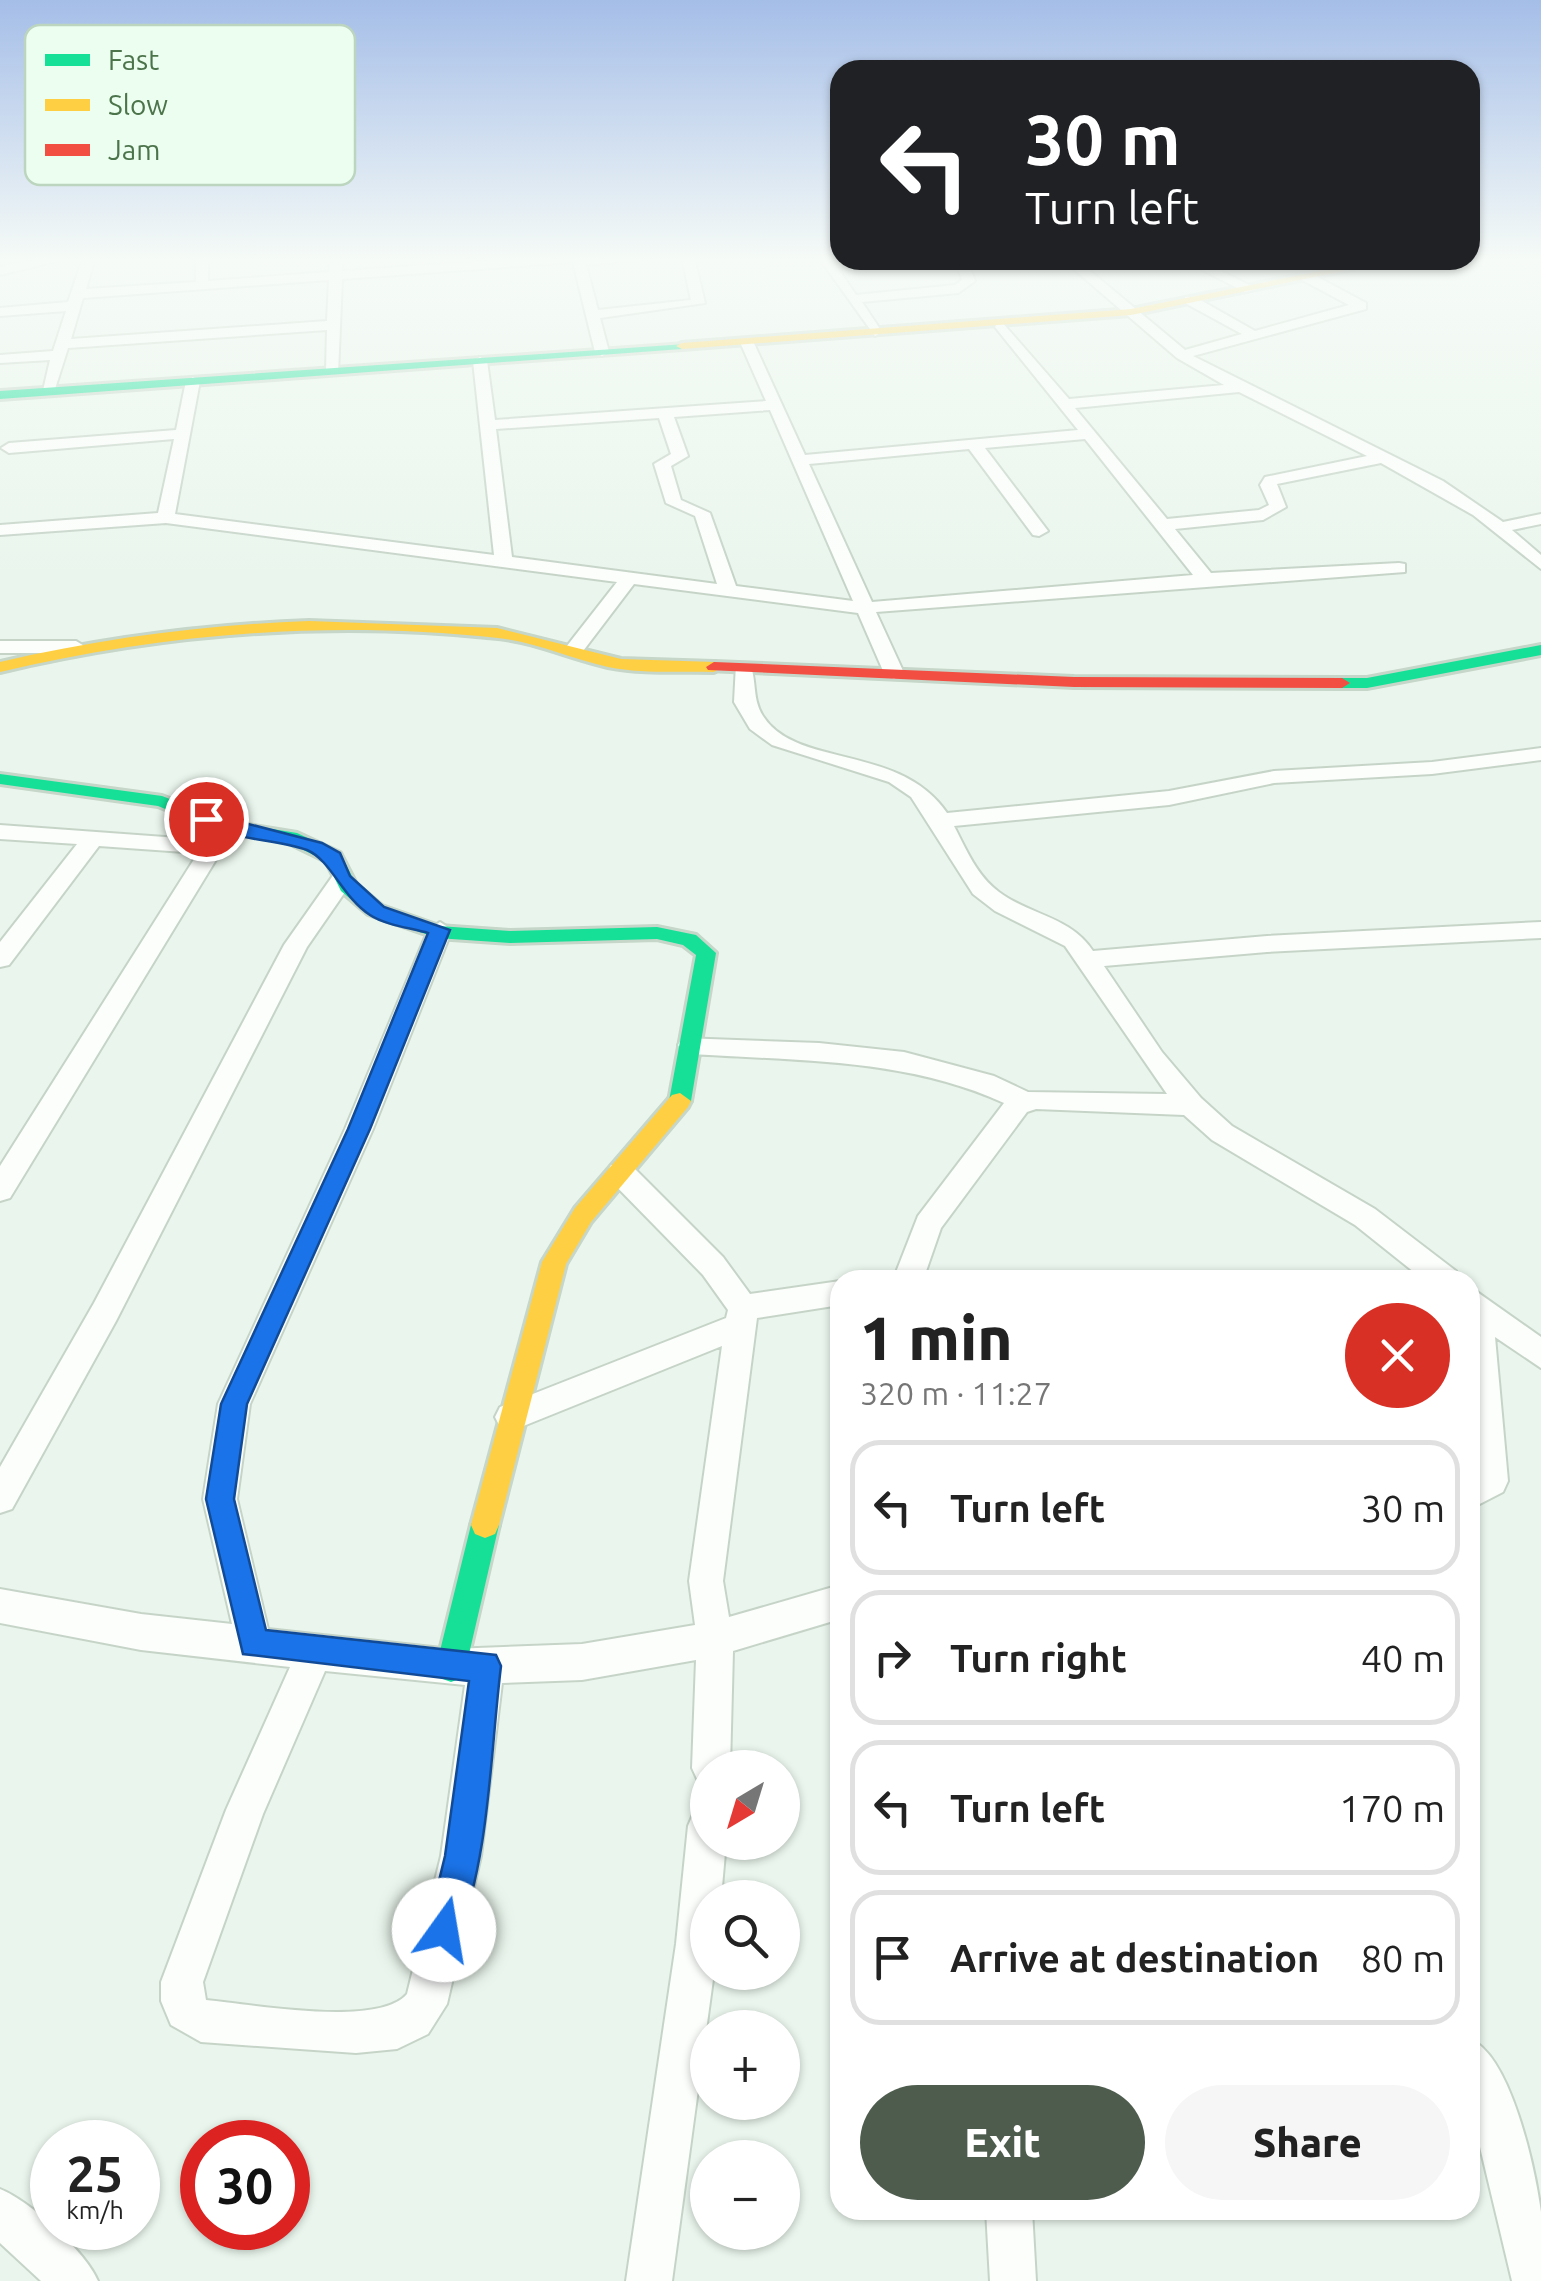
<!DOCTYPE html>
<html lang="en">
<head>
<meta charset="utf-8">
<style>
  body { margin:0; font-family:Ubuntu,sans-serif; background:#f6f6f6; color:#222; height:100vh; display:flex; flex-direction:column; font-size:38px; white-space:nowrap }
  * { box-sizing:border-box; margin:0 }
  p { font-size:32px; color:#767676 }
  .icon { flex:none; width:55px; height:55px; fill:none; stroke:currentColor; stroke-width:2; stroke-linecap:round; stroke-linejoin:round }
  .map { position:relative; flex:1; overflow:hidden }
  .details { position:absolute; left:830px; top:1270px; width:650px; height:950px; display:flex; flex-direction:column; background:#fff; border-radius:30px; box-shadow:0 2px 8px #0004 }
  .details>* { flex:none }
  .guide { position:absolute; left:830px; top:60px; width:650px; height:210px; border-radius:30px; box-shadow:0 2px 8px #0004; background:#202124; color:#fff; overflow:hidden }
  .needle { width:65px; rotate:218deg }
  .buttons { position:absolute; left:690px; top:1750px; display:grid; gap:20px }
  .buttons a { display:grid; place-items:center; width:110px; height:110px; border-radius:50%; background:#fff; box-shadow:0 2px 8px #0004; font-size:50px }
  .speed { position:absolute; left:30px; top:2120px; display:flex; gap:20px; font-size:50px; font-weight:700; text-align:center }
  .speed>* { display:grid; place-content:center; width:130px; height:130px; border-radius:50%; background:#fff; box-shadow:0 2px 8px #0004; line-height:1 }
  .speed small { font-size:25px; font-weight:400 }
  .speed .limit { border:15px solid #d22; background:#fff; color:#111 }
  .pin { position:absolute; display:grid; place-items:center; width:85px; height:85px; color:#fff; margin:-42px; border:5px solid #fff; border-radius:50%; box-shadow:0 2px 10px #0007 }
  .me { position:absolute; width:110px; margin:-55px; rotate:13deg; stroke-linejoin:round; filter:drop-shadow(0 0 8px #0008) }
  .turn { display:flex; align-items:center; gap:35px; height:210px; padding:0 30px; font-size:45px }
  .turn .icon { width:130px; height:130px; stroke-width:2.5 }
  .turn b { display:block; font-size:70px; line-height:85px }
  .round { display:grid; place-items:center; flex:none; width:105px; height:105px; border-radius:52px; background:#f6f6f6 }
  .head { display:flex; align-items:center; justify-content:space-between; height:170px; padding:0 30px }
  h1 { font-size:60px; font-weight:800; line-height:75px }
  .primary-button { display:flex; gap:20px; margin-top:auto; padding:20px 30px }
  .primary-button a { flex:1; height:115px; border-radius:60px; background:#4e5c4e; color:#fff; font-size:40px; font-weight:800; line-height:115px; text-align:center }
  .primary-button a+a { background:#f6f6f6; color:#222 }
  ul { padding:0; list-style:none }
  li { display:flex; align-items:center; gap:30px; height:135px; margin:0 20px 15px; padding:0 10px; border:5px solid #e0e0e0; border-radius:30px }
  li div { flex:1 }
  li b { display:block; font-size:38px }
  li em { font-style:normal }
  .map>svg:first-child { display:block }
  .lines { fill:none; stroke-linecap:round; stroke-linejoin:round }
  .street-casing { stroke:#c6d4c8; stroke-width:4 }
  .fast-casing { stroke:#c6d6c8; stroke-width:6 }
  .slow-casing { stroke:#c6d6c8; stroke-width:6 }
  .jam-casing { stroke:#c6d6c8; stroke-width:6 }
  .street { fill:#fcfefc; fill-rule:evenodd }
  .fast { fill:#16e098; fill-rule:evenodd }
  .slow { fill:#ffcf43; fill-rule:evenodd }
  .jam { fill:#f24e42; fill-rule:evenodd }
  .route { fill:#1a73e8; stroke:#114b97; stroke-width:2.5 }
  .key { fill:#ecfef0; stroke:#bcd5be; stroke-width:2.5 }
  .key-label { font-size:28px; fill:#4c744b }
</style>
</head>
<body>
<div class="map">
<svg width="1541" height="2281" viewBox="0 0 1541 2281">
  <rect width="100%" height="100%" fill="#eaf6ed"/>
  <g class="lines">
    <!-- street casing -->
    <g class="street-casing">
      <path id="street" d="M46 258H69L0 275V267Z
        M83 258H95L86 289 196 282V258H208V281L329 272 330 258H342V271L529 258H659L586 265 598 310 691 300 682 258H694L705 303 600 318 609 352 602 356 595 352 573 262 342 279 338 374 326 371 327 330 68 348 54 392 42 395 50 360 0 363V355L53 351 66 311 0 316V308L68 302ZM329 280 327 321 71 339 83 298Z
        M819 258H831L856 295 955 285 962 280 955 260H967L975 281 958 293 862 302 882 332 875 336Z
        M1063 260H1077L1185 350 1242 334 1185 303V297H1195L1255 331 1349 305 1302 280V274H1312L1366 303V309L1193 356 1443 481 1503 522 1541 514V524L1512 530 1541 555V569L1473 515 1381 463 1277 484 1286 507 1263 520 1175 529 1211 573 1399 563 1405 564V572L876 612 904 673 894 679 884 673 858 613 634 584 580 655 573 657 563 651 617 582 166 523 0 535V525L158 513 174 439 9 453 1 448 9 443 176 430 186 381 193 377 200 381 175 514 494 555 473 361 480 357 487 361 495 420 766 401 740 342 752 339 805 455 1078 430 995 327 1000 320 1069 399 1224 385 1177 358ZM1239 392 1367 456 1265 477 1260 485 1269 505 1259 510 1167 519 1075 408ZM770 410 853 601 736 586 710 513 681 500 671 466 688 456 674 417ZM659 418 671 454 654 464 666 503 695 516 717 584 512 557 496 429ZM1085 439 1193 575 872 602 809 464 969 449 1033 535 1039 536 1048 531 985 448Z
        M1183 260H1199L1257 289 1245 292Z
        M0 641H76L86 647 76 653H0Z
        M736 664H750C757 681 752 699 763 716 797 769 899 743 947 813L1169 791 1274 771 1432 762 1541 748V760L1432 774 1274 783 1169 805 954 826C966 849 977 876 999 892 1031 916 1070 916 1093 951L1267 936 1541 922V938L1267 952 1104 966 1162 1052 1201 1098 1232 1126 1375 1209 1456 1271 1460 1280H1424L1355 1225 1212 1140 1184 1115 1036 1109 1027 1112 941 1228 923 1280H893L918 1216 1004 1103C906 1058 797 1061 691 1054L682 1052 678 1045 682 1038 819 1043 904 1052 994 1076 1028 1092 1167 1094 1065 946 995 911 973 894 911 797 889 782 772 745 750 729 734 702Z
        M225 820 236 827 10 1198 0 1201V1166L198 853 99 846 9 965 0 967V942L77 844 0 839V825L206 840 217 822Z
        M342 872 354 879 307 947 116 1321 12 1509 0 1513V1467L94 1303 284 945 334 874Z
        M440 922 452 930 373 1129 250 1404 237 1499 268 1629 451 1649 582 1644 695 1625 689 1581 722 1346 511 1431 500 1427 495 1417 500 1407 726 1318 728 1310 703 1275 611 1181 607 1173 611 1165H631L723 1257 750 1294 840 1281V1305L757 1318 723 1581 729 1617 840 1585V1619L733 1651 730 1768H708V1786L698 1781 692 1768 696 1660 582 1680 502 1683 481 1856 447 2004 428 2034 397 2049 356 2053 201 2042 171 2025 161 2001V1982L226 1810 290 1667 141 1650 0 1623V1589L141 1614 232 1624 203 1499 218 1404 345 1129 428 930ZM325 1671 465 1685 441 1856 407 1994C378 2028 251 2004 206 2000L203 1982 263 1814Z
        M1470 1287 1541 1337V1368L1495 1337 1508 1481 1503 1492 1470 1509V1476L1475 1471 1470 1409Z
        M708 1807V1842H726L721 1898H708V1972H714L672 2281H626L676 1944 688 1826 694 1812Z
        M1470 2039C1511 2056 1535 2168 1541 2212 1541 2234 1541 2258 1541 2281H1512L1470 2105Z
        M0 2189C30 2201 86 2252 98 2281H41L0 2243Z
        M986 2210H1032L1036 2281H990Z"/>
    </g>
    <!-- fast casing -->
    <g class="fast-casing">
      <path id="fast" d="M686 344 682 349 0 399V391Z
        M1541 645V655L1367 688H1342L1334 683 1342 678H1367Z
        M0 774 162 796 229 822 297 833 340 853 356 884 382 906 439 926 510 931 657 927 696 935 716 953 691 1101 680 1109 669 1101 696 955 683 945 657 939 510 943 437 938 368 914 341 891 326 861 287 842 219 831 158 806 0 784Z
        M485 1512 495 1516 499 1525 466 1667 462 1678 451 1682 440 1678 436 1667 471 1525 475 1516Z"/>
    </g>
    <!-- slow casing -->
    <g class="slow-casing">
      <path id="slow" d="M1375 260H1396L1131 315 682 349 676 346 682 343 1131 309Z
        M309 621 497 628 621 659 714 662 722 667 714 672C679 671 643 674 608 667 571 659 536 642 498 638 330 620 164 633 0 672V662C103 638 204 625 309 621Z
        M680 1093 691 1101 688 1107 591 1222 566 1264 499 1525 495 1534 485 1538 475 1534 471 1525 542 1262 575 1208 672 1095Z"/>
    </g>
    <!-- jam casing -->
    <g class="jam-casing">
      <path id="jam" d="M714 662 1074 677 1342 678 1350 683 1342 688 1074 687 708 670 706 667Z"/>
    </g>
    <!-- street -->
    <use href="#street" class="street"/>
    <!-- fast -->
    <use href="#fast" class="fast"/>
    <!-- slow -->
    <use href="#slow" class="slow"/>
    <!-- jam -->
    <use href="#jam" class="jam"/>
  </g>
  <!-- sky -->
  <linearGradient id="sky" x2="0" y2="1"><stop stop-color="#a5bee8"/><stop offset="0.45" stop-color="#f6fbf7"/><stop offset="1" stop-color="#f6fbf7" stop-opacity="0"/></linearGradient>
  <rect width="1541" height="577" fill="url(#sky)"/>
  <!-- route -->
  <path class="route" d="M206 813 322 843 340 853 350 876 384 907 450 930 370 1129 247 1404 234 1499 266 1630 496 1655 501 1666C490 1755 490 1858 456 1942L444 1947 432 1942 427 1930 445 1856 469 1681 243 1654 206 1499 221 1404 348 1129 428 933C411 928 385 925 370 915 343 898 331 860 307 850 275 838 220 840 197 819Z"/>
  <!-- legend -->
  <rect x="25" y="25" width="330" height="160" rx="15" class="key"/>
  <rect x="45" y="54" width="45" height="12" fill="#16e098"/>
  <rect x="45" y="99" width="45" height="12" fill="#ffcf43"/>
  <rect x="45" y="144" width="45" height="12" fill="#f24e42"/>
  <g class="key-label">
    <text x="108" y="70">Fast</text>
    <text x="108" y="115">Slow</text>
    <text x="108" y="160">Jam</text>
  </g>
</svg>
<div class="buttons">
<a><svg class="needle" viewBox="-14 -14 28 28"><path d="M0-13l5 13h-10z" fill="#e53935"/><path d="M0 13l5-13h-10z" fill="#767676"/></svg></a>
<a><svg class="icon" aria-label="search" viewBox="0 0 24 24"><circle cx="10" cy="10" r="6"/><path d="M15 15l6 6"/></svg></a>
<a>+</a>
<a>−</a>
</div>
<div class="speed"><div>25<small>km/h</small></div><div class="limit">30</div></div>
<div class="pin" style="left:206px;top:819px;background:#d93025"><svg class="icon" aria-label="arrive" viewBox="0 0 24 24"><path d="M6 21V4h12l-3 4 3 4H6"/></svg></div>
<svg class="me" style="left:444px;top:1930px" viewBox="-20 -20 40 40"><circle r="19" fill="#fff"/><path d="M0-13L10 11 0 6-10 11z" fill="#1a73e8"/></svg>
<div class="guide">
<div class="turn"><svg class="icon" aria-label="left" viewBox="0 0 24 24"><path d="M17 20v-9H6M10 6l-5 5 5 5"/></svg><div><b>30 m</b>Turn left</div></div>
</div>
<section class="details">
<div class="head"><div><h1>1 min</h1><p>320 m · 11:27</p></div><a class="round" style="background:#d93025;color:#fff"><svg class="icon" aria-label="close" viewBox="0 0 24 24"><path d="M6 6l12 12M18 6L6 18"/></svg></a></div>
<ul>
<li><svg class="icon" aria-label="left" viewBox="0 0 24 24"><path d="M17 20v-9H6M10 6l-5 5 5 5"/></svg><div><b>Turn left</b></div><em>30 m</em></li>
<li><svg class="icon" aria-label="right" viewBox="0 0 24 24"><path d="M7 20v-9h11M14 6l5 5-5 5"/></svg><div><b>Turn right</b></div><em>40 m</em></li>
<li><svg class="icon" aria-label="left" viewBox="0 0 24 24"><path d="M17 20v-9H6M10 6l-5 5 5 5"/></svg><div><b>Turn left</b></div><em>170 m</em></li>
<li><svg class="icon" aria-label="arrive" viewBox="0 0 24 24"><path d="M6 21V4h12l-3 4 3 4H6"/></svg><div><b>Arrive at destination</b></div><em>80 m</em></li>
</ul>
<div class="primary-button"><a>Exit</a><a>Share</a></div>
</section>
</div>
</body>
</html>
